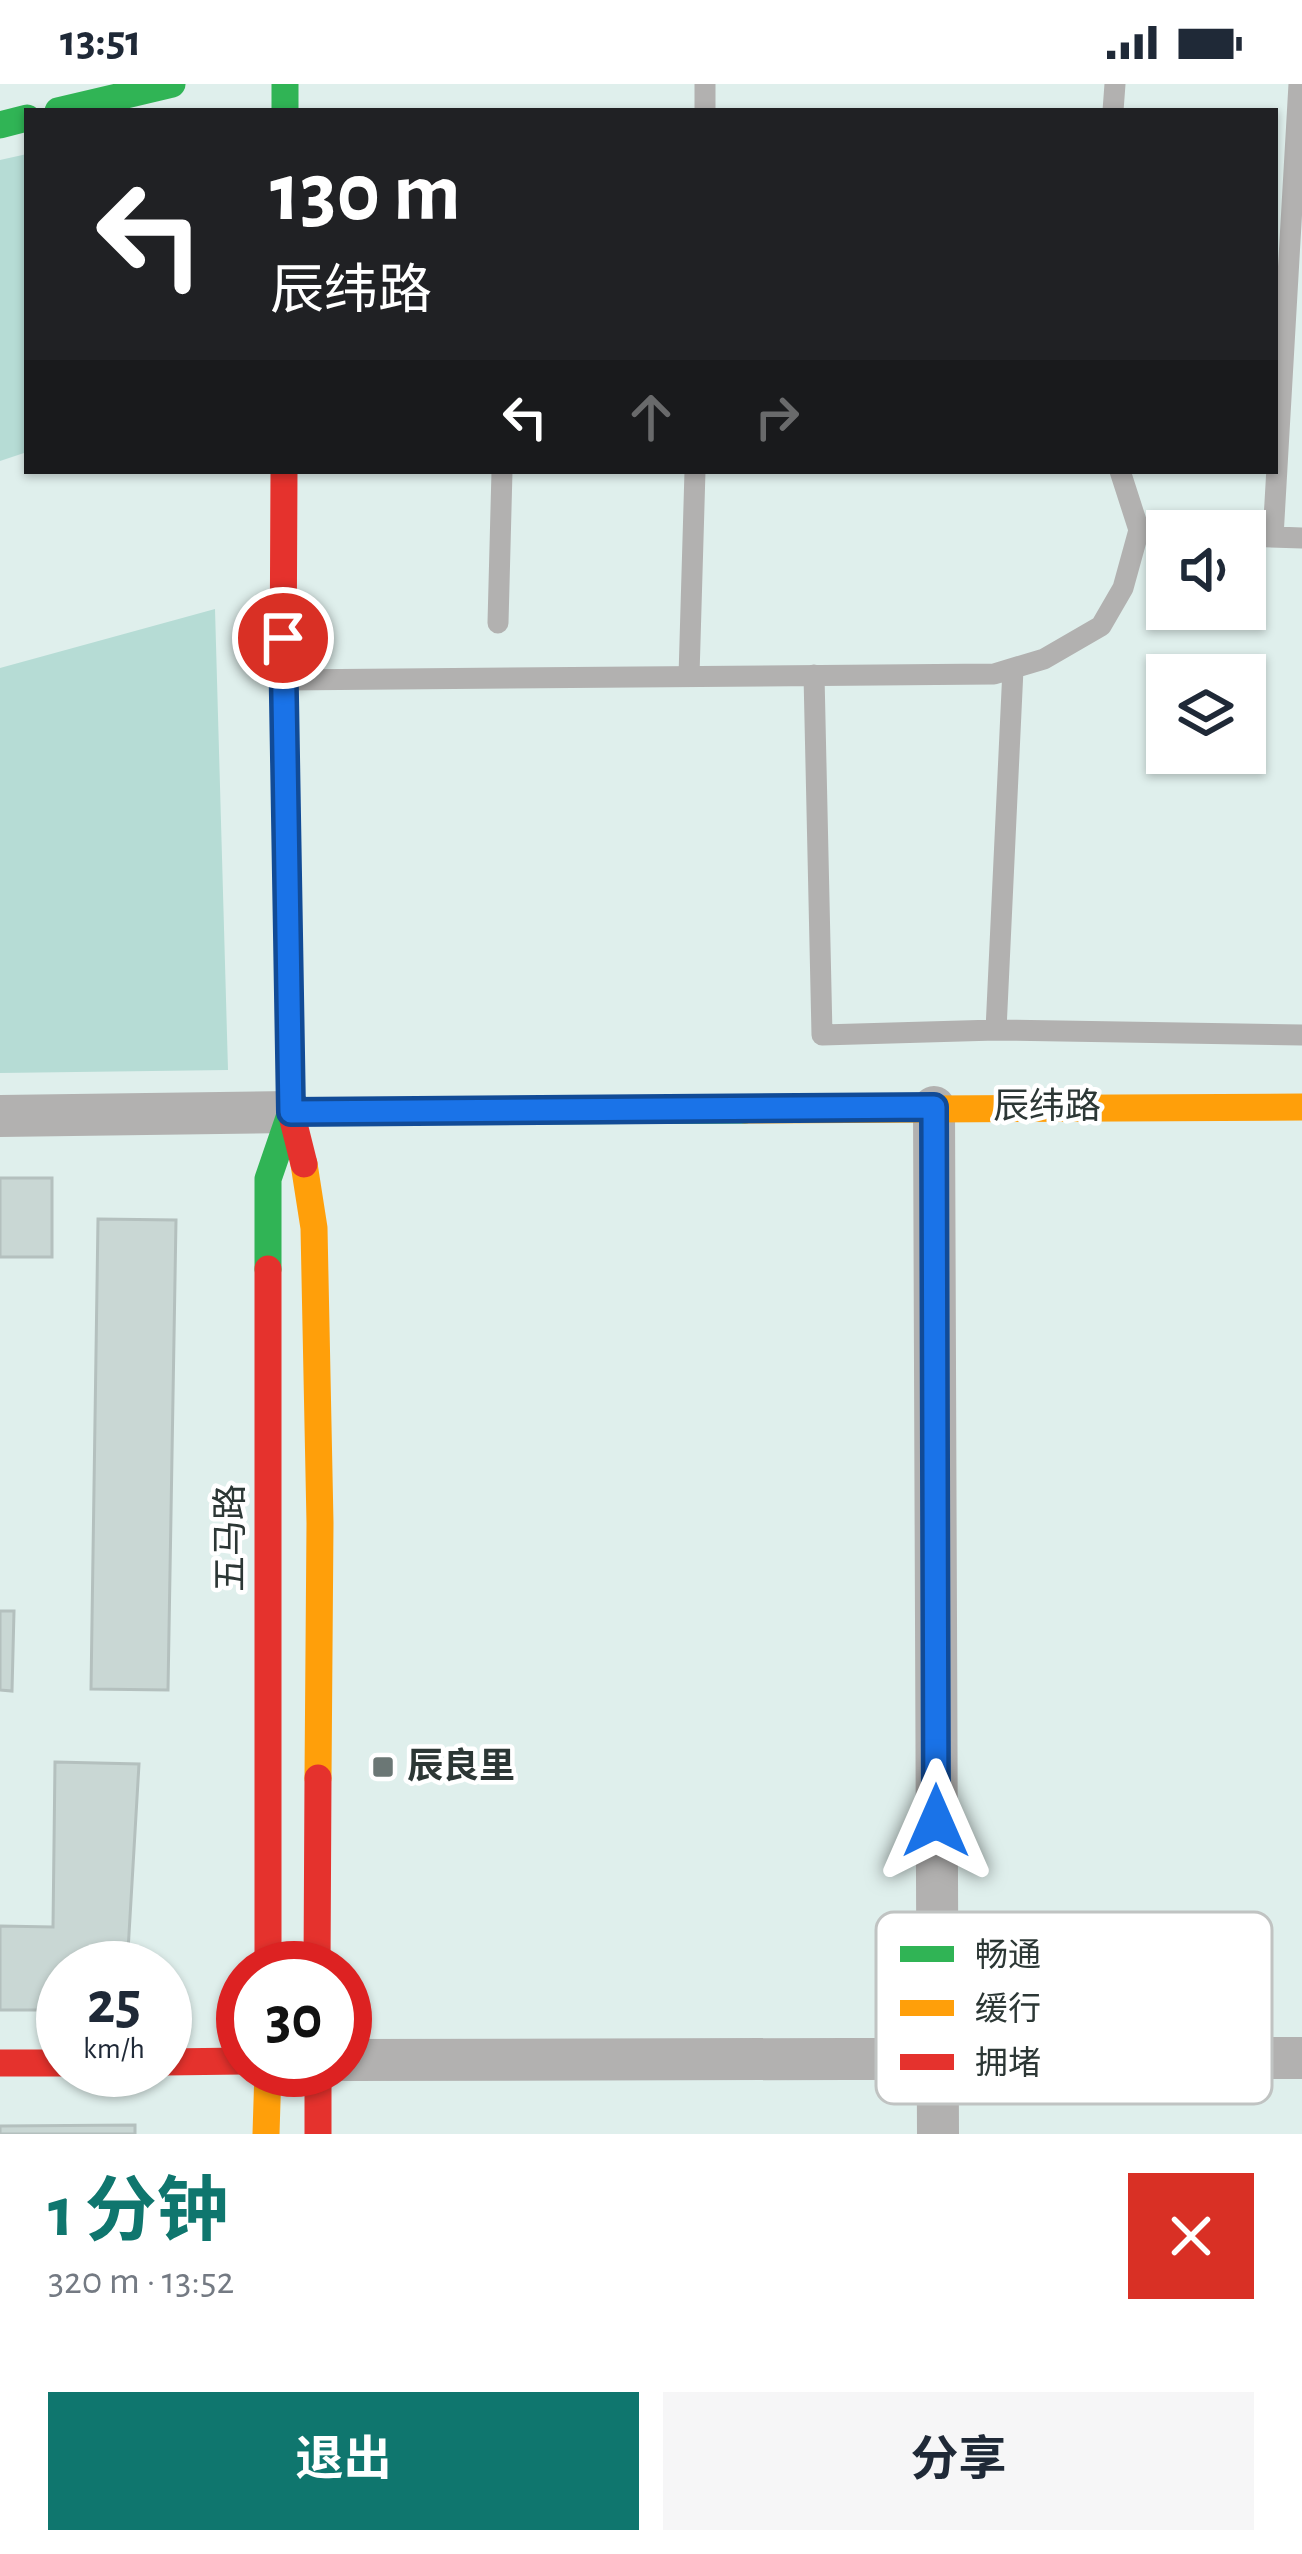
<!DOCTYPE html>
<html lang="zh">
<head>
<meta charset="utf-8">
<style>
  body { margin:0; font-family:"Alegreya Sans","Noto Sans SC",sans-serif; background:#f6f6f7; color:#1f2937; height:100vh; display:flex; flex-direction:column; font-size:45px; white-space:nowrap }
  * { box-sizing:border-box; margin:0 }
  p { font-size:39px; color:#747a83 }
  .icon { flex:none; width:66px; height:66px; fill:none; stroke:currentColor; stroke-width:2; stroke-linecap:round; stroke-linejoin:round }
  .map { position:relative; height:2050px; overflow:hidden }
  .sheet { display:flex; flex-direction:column; background:#fff; flex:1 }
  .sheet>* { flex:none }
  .top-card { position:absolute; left:24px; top:24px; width:1254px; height:366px; border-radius:0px; box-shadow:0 3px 9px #0004; background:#202124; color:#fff; overflow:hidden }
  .tools { position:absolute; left:1146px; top:426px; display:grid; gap:24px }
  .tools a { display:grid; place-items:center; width:120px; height:120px; border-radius:0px; background:#fff; box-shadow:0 3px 9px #0004; font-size:60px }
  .speed { position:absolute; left:36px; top:1857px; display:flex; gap:24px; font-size:60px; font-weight:700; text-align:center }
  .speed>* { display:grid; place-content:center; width:156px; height:156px; border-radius:50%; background:#fff; box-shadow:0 3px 9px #0004; line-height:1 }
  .speed small { font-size:30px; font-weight:400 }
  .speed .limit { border:18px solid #d22; background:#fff; color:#111 }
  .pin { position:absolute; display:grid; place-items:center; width:102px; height:102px; color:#fff; margin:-51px; border:6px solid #fff; border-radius:50%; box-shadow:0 3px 12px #0007 }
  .me { position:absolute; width:132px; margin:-66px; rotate:0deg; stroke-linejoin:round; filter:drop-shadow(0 0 9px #0008) }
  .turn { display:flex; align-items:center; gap:42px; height:252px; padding:0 48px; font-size:54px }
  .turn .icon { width:156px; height:156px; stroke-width:2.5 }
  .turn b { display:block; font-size:84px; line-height:102px }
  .lanes { display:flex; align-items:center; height:114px; padding:0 48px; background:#0003; justify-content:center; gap:60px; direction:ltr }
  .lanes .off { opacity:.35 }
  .round { display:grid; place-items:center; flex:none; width:126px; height:126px; border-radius:0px; background:#f6f6f7 }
  .head { display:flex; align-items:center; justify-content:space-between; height:204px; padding:0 48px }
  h1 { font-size:72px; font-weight:700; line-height:90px; color:#0f766e }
  .button { display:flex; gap:24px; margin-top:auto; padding:24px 48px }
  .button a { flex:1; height:138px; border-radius:0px; background:#0f766e; color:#fff; font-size:48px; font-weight:700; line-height:138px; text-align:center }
  .button a+a { background:#f6f6f7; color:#1f2937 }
  .status { display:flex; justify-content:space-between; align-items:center; height:84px; padding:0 60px; background:#fff; direction:ltr }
  .status svg { height:33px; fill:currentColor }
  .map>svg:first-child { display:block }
  .green { fill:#b6dcd5 }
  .building { fill:#c9d7d4; stroke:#b4c0be; stroke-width:3 }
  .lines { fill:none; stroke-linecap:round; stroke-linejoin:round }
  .lane { stroke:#b2b1b0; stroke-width:21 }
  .street { stroke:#b2b1b0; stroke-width:42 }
  .fast { stroke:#30b455; stroke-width:27 }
  .slow { stroke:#ff9f0a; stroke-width:27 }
  .jam { stroke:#e5322d; stroke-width:27 }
  .route-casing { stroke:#114b97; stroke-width:30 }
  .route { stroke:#1a73e8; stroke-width:21 }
  .poi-dot { fill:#6b7775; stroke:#fff; stroke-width:4.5 }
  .labels { text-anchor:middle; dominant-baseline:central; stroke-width:9; stroke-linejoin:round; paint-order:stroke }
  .street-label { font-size:36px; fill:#2c3735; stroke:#fff }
  .poi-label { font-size:36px; font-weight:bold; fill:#2c3735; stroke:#fff; text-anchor:start }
  .key { fill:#fff; stroke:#c0c3c2; stroke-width:3 }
  .key-label { font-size:33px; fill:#2c3735 }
</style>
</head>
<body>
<div class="status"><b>13:51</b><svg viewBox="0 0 49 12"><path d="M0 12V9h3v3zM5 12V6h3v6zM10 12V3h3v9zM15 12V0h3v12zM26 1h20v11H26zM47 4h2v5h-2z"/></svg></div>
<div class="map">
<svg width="1302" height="2050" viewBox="0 0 1302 2050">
  <rect width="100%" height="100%" fill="#dfefec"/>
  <!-- green -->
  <path class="green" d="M27 70V368L0 377V76Z
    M215 525 228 986 0 989V584Z"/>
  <!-- building -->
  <path class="building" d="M0 1094H52V1173H0Z
    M98 1135 176 1136 168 1606 91 1605Z
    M0 1527H14L12 1607 0 1606Z
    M55 1678 139 1680 127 1884H63V1926H0V1842L53 1843Z
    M135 2041V2050H0V2042Z"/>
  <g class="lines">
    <!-- lane -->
    <path class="lane" d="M705 27V0
      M1113 27 1115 0
      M1139 446 1167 448
      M1245 452 1302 454
      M1273 453 1299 0
      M498 539 502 387
      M1013 585 996 946 1302 951
      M814 591 822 951 996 946
      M689 592 695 387
      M283 596 994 590 1044 575 1101 542 1123 504 1139 446 1120 387"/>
    <!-- street -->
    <path class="street" d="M934 1023 938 2050
      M0 1032 291 1028
      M345 1976 1302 1974"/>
    <!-- fast -->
    <path class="fast" d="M285 0V27
      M58 27 172 0
      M0 41 27 34
      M268 1185V1095L291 1028 745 1026"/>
    <!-- slow -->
    <path class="slow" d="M745 1026 1302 1023
      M304 1080 314 1144 320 1439 318 1694
      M266 2050 268 1986"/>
    <!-- jam -->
    <path class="jam" d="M284 387 283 596 291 1028 304 1080
      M268 1185V1884
      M317 1884 318 1694
      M165 1978 243 1977
      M0 1979H63
      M318 1986V2050"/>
  </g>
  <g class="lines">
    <!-- route casing -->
    <g class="route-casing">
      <path id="route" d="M283 554 291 1028 934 1023 936 1737"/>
    </g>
    <!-- route -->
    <use href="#route" class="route"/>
  </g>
  <!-- markers -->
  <rect class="poi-dot" x="371" y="1671" width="24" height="24" rx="6"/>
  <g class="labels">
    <!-- street labels -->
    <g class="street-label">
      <text x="1047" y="1023">辰纬路</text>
      <text transform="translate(231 1454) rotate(-90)">五马路</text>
    </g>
    <!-- poi labels -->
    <g class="poi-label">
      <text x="407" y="1683">辰良里</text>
    </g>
  </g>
  <!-- legend -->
  <rect x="876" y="1828" width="396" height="192" rx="18" class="key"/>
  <rect x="900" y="1862" width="54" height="16" fill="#30b455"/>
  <rect x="900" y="1916" width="54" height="16" fill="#ff9f0a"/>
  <rect x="900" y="1970" width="54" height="16" fill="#e5322d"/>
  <g class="key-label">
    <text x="975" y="1882">畅通</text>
    <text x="975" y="1936">缓行</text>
    <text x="975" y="1990">拥堵</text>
  </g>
</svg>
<div class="tools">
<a><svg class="icon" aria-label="sound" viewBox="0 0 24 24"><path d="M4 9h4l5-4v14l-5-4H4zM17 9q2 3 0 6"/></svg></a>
<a><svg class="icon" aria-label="layers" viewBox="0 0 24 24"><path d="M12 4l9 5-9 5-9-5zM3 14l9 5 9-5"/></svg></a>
</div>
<div class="speed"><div>25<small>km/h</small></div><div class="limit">30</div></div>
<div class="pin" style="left:283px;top:554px;background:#d93025"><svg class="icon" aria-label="arrive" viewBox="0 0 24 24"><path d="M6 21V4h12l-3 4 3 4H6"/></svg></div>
<svg class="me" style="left:936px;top:1737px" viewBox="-20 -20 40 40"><path d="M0-17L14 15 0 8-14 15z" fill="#1a73e8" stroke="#fff" stroke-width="4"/></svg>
<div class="top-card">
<div class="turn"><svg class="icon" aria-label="left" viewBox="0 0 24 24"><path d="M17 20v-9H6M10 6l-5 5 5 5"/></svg><div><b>130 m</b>辰纬路</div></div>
<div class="lanes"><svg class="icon" aria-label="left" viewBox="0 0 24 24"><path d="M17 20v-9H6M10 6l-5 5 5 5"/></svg><svg class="icon off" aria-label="ahead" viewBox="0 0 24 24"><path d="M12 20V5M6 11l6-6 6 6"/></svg><svg class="icon off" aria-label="right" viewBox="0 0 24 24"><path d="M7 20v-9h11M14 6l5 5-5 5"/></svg></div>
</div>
</div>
<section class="sheet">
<div class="head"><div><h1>1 分钟</h1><p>320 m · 13:52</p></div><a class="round" style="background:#d93025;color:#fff"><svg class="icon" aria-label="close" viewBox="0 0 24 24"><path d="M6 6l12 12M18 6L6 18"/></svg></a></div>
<div class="button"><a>退出</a><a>分享</a></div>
</section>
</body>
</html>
